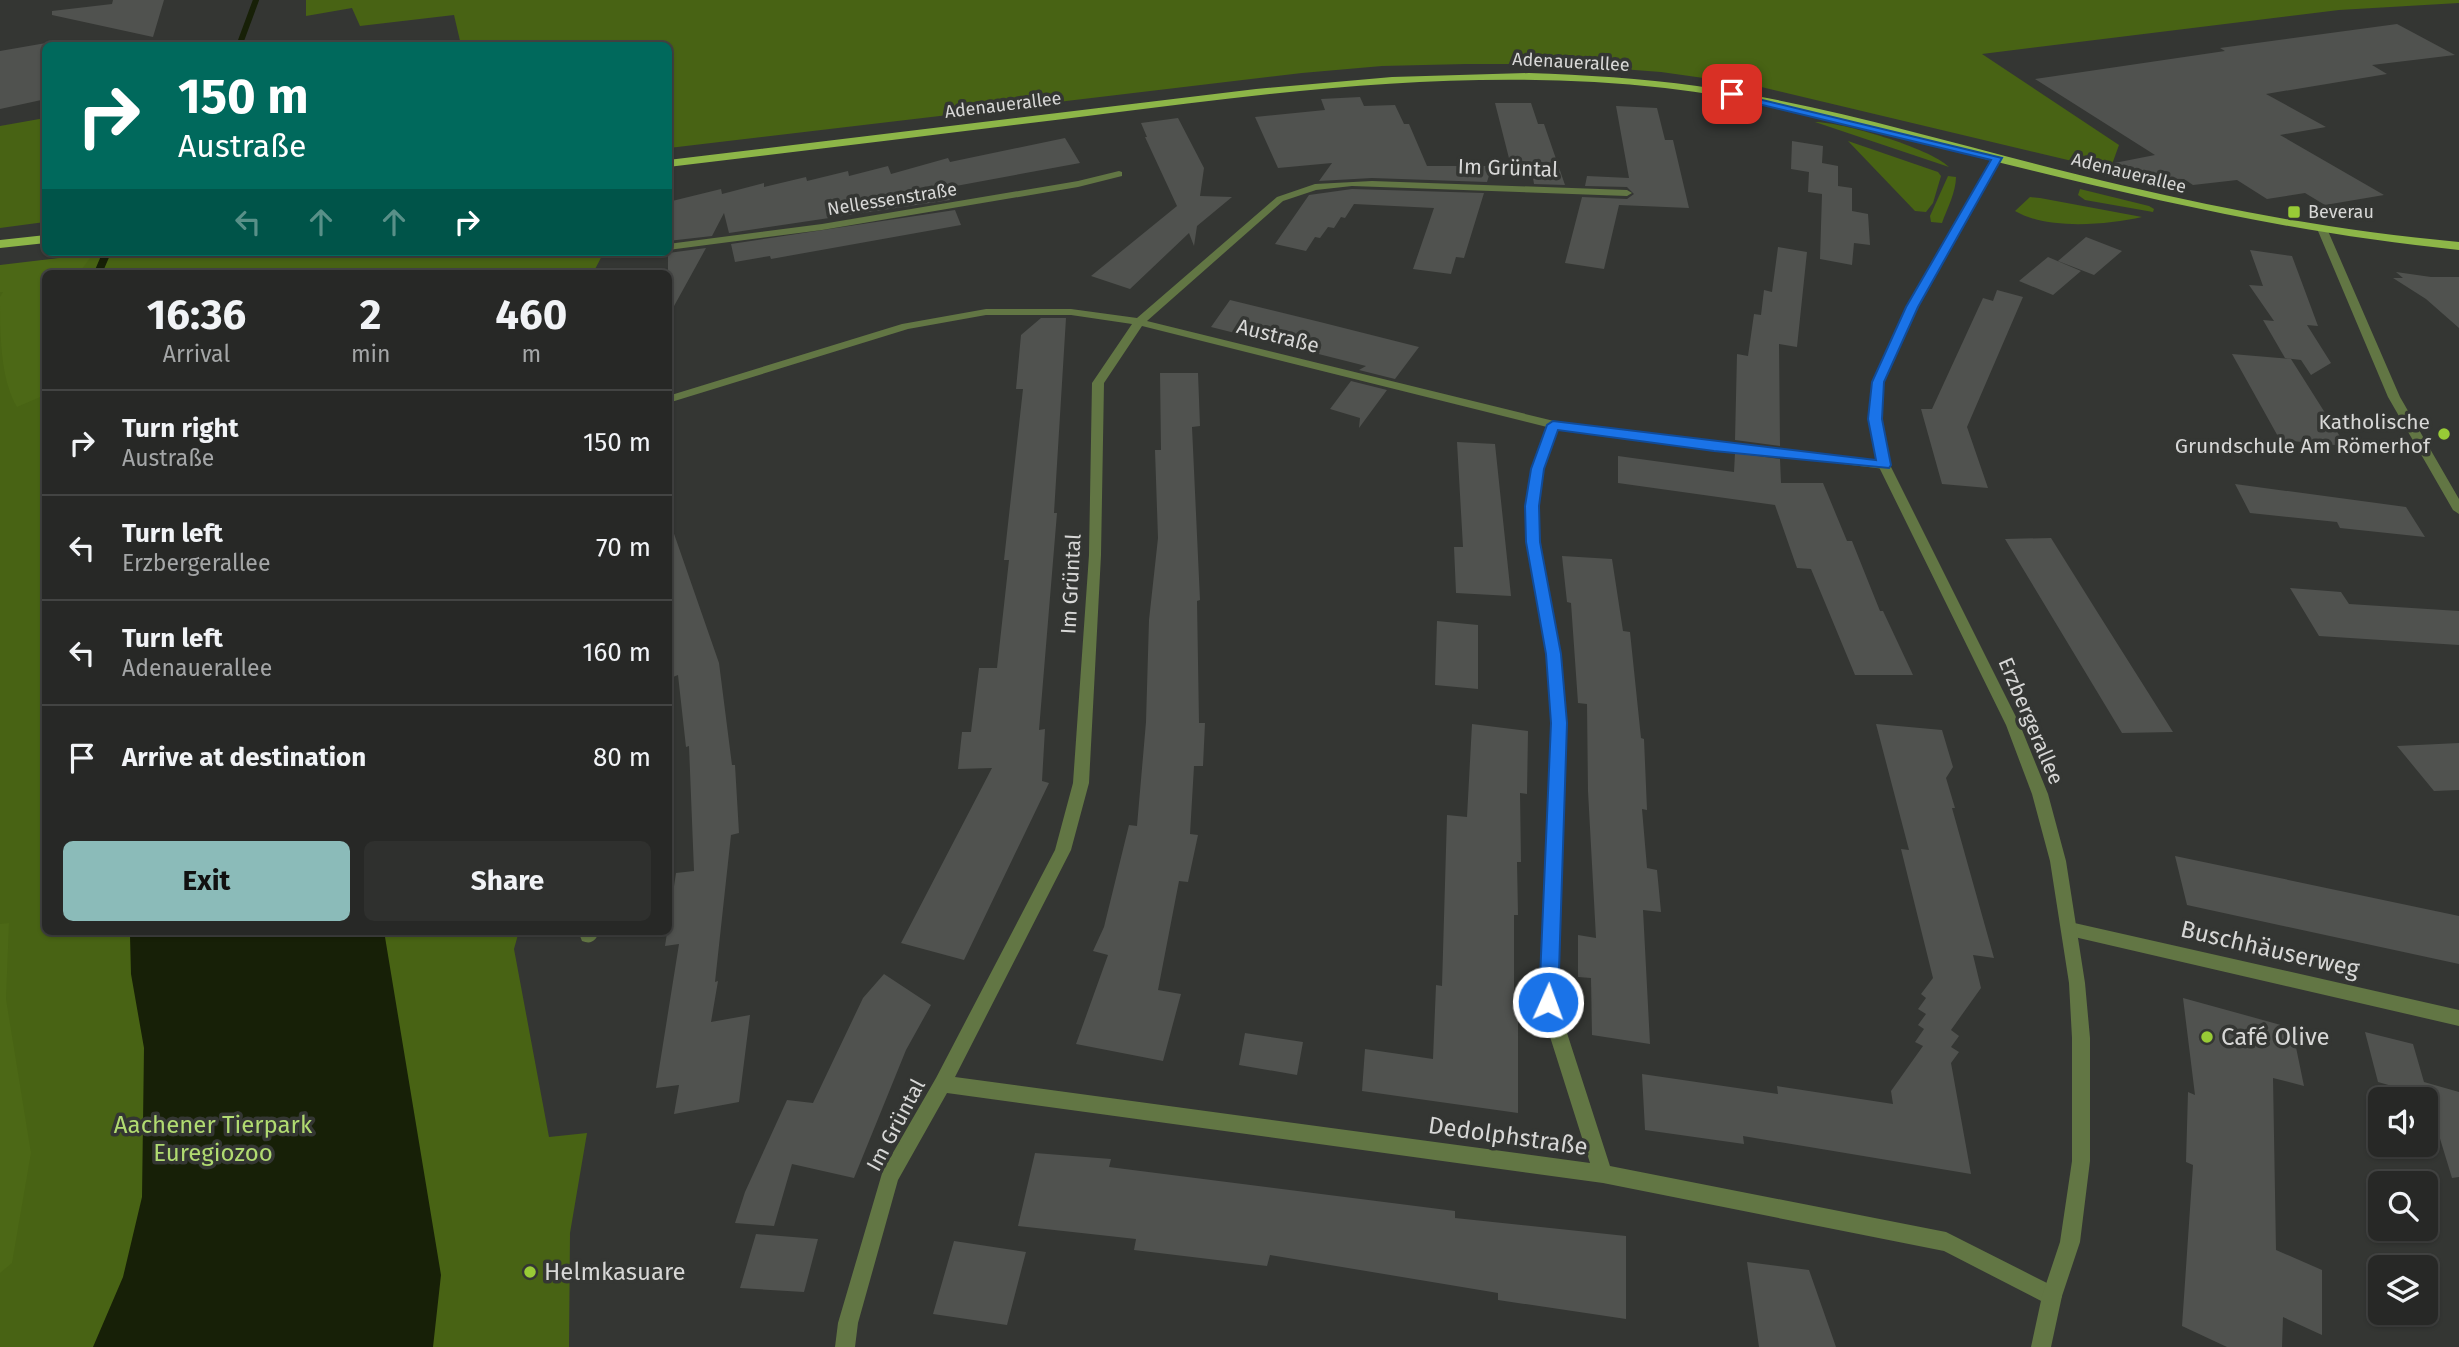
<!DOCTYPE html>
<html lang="en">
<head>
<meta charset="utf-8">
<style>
  body { margin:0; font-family:"Fira Sans",sans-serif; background:#2f302e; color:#f1f3f6; height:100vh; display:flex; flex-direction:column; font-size:26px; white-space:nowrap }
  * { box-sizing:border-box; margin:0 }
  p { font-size:23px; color:#a4a6a7 }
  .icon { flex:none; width:38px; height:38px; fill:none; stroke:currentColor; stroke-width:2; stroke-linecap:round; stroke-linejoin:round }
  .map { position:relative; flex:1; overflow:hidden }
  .side { position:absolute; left:42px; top:270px; width:630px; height:665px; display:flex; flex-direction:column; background:#272826; border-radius:10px; box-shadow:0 2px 5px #0004,0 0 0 2px #434443 }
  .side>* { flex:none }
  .hud { position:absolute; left:42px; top:42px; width:630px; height:214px; border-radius:10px; box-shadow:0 2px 5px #0004,0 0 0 2px #434443; background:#00695c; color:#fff; overflow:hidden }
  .fabs { position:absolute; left:2368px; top:1087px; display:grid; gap:14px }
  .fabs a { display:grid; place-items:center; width:70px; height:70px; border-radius:10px; background:#272826; box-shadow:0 2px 5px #0004,0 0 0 2px #434443; font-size:35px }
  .pin { position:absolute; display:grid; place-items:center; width:60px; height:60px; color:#fff; margin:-30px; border-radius:14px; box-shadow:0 4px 10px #0006 }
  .me { position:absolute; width:77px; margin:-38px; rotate:2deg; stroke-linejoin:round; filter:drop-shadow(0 0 5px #0008) }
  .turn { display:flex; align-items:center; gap:24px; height:147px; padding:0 21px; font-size:32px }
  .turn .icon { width:91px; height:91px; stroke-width:2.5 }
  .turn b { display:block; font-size:49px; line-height:60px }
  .lanes { display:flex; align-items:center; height:66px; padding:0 21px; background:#0003; justify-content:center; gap:35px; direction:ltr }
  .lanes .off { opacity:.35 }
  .eta { display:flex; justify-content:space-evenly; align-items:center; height:119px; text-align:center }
  .eta b { font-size:42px; font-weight:700; line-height:49px }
  .cta { display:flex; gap:14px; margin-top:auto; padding:14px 21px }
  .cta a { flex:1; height:80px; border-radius:10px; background:#8bbbb9; color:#111; font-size:28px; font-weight:700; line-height:80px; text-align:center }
  .cta a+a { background:#2f302e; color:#f1f3f6 }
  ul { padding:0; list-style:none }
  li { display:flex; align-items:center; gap:21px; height:105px; padding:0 21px; border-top:2px solid #434443 }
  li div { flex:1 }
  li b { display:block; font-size:26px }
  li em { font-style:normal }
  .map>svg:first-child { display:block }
  .green { fill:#486314 }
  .forest { fill:#4c6816 }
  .water { fill:#172007 }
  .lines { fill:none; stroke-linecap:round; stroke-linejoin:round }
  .stream-far1 { stroke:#172007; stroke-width:6 }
  .stream { stroke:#172007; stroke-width:8 }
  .building { fill:#50524f }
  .minor { fill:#627644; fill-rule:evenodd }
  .tertiary { fill:#627644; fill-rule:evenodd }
  .primary { fill:#8db648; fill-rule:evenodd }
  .route { fill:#1a73e8; stroke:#114b97; stroke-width:2 }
  .poi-dot { fill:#98cb36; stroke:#343633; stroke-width:2.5 }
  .labels { text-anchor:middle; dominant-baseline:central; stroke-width:7; stroke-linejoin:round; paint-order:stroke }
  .far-street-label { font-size:18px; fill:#d7d7d6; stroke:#343633 }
  .far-poi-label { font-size:18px; fill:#d7d7d6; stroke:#343633; text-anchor:start }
  .street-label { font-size:21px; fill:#d7d7d6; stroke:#343633 }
  .poi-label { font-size:21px; fill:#d7d7d6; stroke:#343633; text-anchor:end }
  .near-street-label { font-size:24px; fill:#d7d7d6; stroke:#343633 }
  .near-poi-label { font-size:24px; fill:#d7d7d6; stroke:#343633; text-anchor:start }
  .near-park-label { font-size:24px; fill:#b1db71; stroke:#343633 }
</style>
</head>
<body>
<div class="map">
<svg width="2459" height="1347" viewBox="0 0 2459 1347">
  <rect width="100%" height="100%" fill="#343633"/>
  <!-- green -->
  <path class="green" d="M306 0H2459V3L2339 10 1982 54 2119 145 2110 170 1753 85 1661 72 1555 64H1466L1382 66 1302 73 669 148 668 46 461 45 454 15 360 26 352 8 306 16Z
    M45 118V222L0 228V126Z
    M1815 122C1842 122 1930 148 1949 167Z
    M1848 141 1938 172 1941 176 1933 203 1926 212 1915 211Z
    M1948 176 1956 177C1956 192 1947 209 1942 223L1931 222 1930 216Z
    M2080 189 2149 206 2154 209 2153 212 2085 200 2078 195Z
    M2030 197 2040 198 2142 217C2106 225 2047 230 2015 211Z
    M109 252H604L593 273H46V931H519L514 949 549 1137 587 1133 570 1233 569 1347H0V266Z"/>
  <!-- forest -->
  <path class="forest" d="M93 254 79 273H46L45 395 17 407C0 378 0 333 0 297L3 292H0V265Z
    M9 923 6 999 31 1153 12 1263 0 1273V924Z"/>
  <!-- water -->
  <path class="water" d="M134 931H384L441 1275 433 1347H93L123 1277 142 1197 144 1048 131 974 130 936Z"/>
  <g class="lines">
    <!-- stream-far1 -->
    <path class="stream-far1" d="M239 46 256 0"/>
    <!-- stream -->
    <path class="stream" d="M98 273 107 252"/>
  </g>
  <!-- building -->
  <path class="building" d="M113 0H164L153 37 52 15V11L112 4Z
    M2397 24 2455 55 2372 65 2387 74 2266 94 2326 127 2280 135 2384 195 2325 205 2305 193 2267 199 2237 180 2193 185 2184 179 2105 177 2104 165 2155 155 2035 79 2225 51 2220 48Z
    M46 43V99L0 109V51Z
    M1360 97 1364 106 1395 105 1404 124H1409L1427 166H1492L1487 182 1372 178 1319 181 1332 163 1278 168 1255 117 1325 110 1321 99Z
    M1495 103H1531L1538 124H1544L1565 185 1534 184 1533 178H1514Z
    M1616 106 1657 108 1665 140H1673L1689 208 1619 205 1604 269 1565 263 1582 197 1627 199 1634 194 1627 187 1585 186 1587 176 1629 178Z
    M1178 118 1204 168 1200 196 1232 197 1197 226 1194 246 1189 233 1130 289 1091 276 1177 206 1145 137H1147L1141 123Z
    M1065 138 1080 163 945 188 950 200 729 233 724 213 712 236 668 241V202L721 189 722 194 764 183V187L806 177 807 181 848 171 849 176 888 166 891 174 948 158 950 162Z
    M1792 141 1823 146 1822 163 1838 166V186L1852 188V211L1868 214 1870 245 1854 243 1852 265 1820 259 1822 194 1808 192 1809 172 1791 169Z
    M1352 189 1484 193 1464 258 1456 257 1451 274 1413 269 1434 208 1354 204 1345 218 1341 217 1334 228 1328 227 1320 238 1315 237 1306 251 1275 244 1309 195Z
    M955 210 961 225 771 259 770 256 735 262 731 244Z
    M2086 237 2122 251 2094 275 2058 261Z
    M1778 247 1807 252 1797 347 1779 344 1780 446 1735 440 1737 354 1748 356 1754 314 1761 315 1764 290 1772 292Z
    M706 248 668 317V253Z
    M2250 250 2292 256 2318 326 2307 325 2331 363 2311 375 2301 360 2285 358 2263 320 2274 321 2249 285 2263 286Z
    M2048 257 2081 271 2053 295 2019 281Z
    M2396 272 2431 277H2459V328L2426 299 2393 278H2403Z
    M1997 290 2023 297 1967 427 1988 488 1942 484 1921 409H1932L1983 298 1993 301Z
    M1230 300 1320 322 1419 347 1395 379 1359 370 1366 366 1211 327Z
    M1041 318H1066L1054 513H1057L1039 730 1045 729 1042 781 1049 783 964 960 901 943 992 768 958 769 962 732H971L979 668H997L1009 560H1004L1023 389H1016L1021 335Z
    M2232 354 2291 359 2346 446 2280 440Z
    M1160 373H1198L1200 426 1192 427 1200 600 1197 601 1199 723H1205L1203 766H1194L1190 834 1198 835 1188 882 1179 881 1158 990 1181 994 1163 1061 1076 1044 1108 955 1093 951 1104 927 1129 825 1137 826 1146 722 1149 620 1158 538 1155 450H1161Z
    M1351 381 1387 390 1359 428 1360 418 1330 409Z
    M1457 442 1495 444 1511 596 1456 593 1454 547H1463Z
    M1735 453 1780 459 1781 483H1823L1847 541H1852L1880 611H1883L1913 675H1855L1811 569 1797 568 1775 505 1618 483V456L1734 472Z
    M2235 484 2406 507 2425 537 2340 528 2337 522 2250 513Z
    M672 528 719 663 732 765H735L739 833 731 835 715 982 718 981 711 1022 750 1015 739 1102 674 1114 679 1085 656 1088 679 944 665 946 676 873 694 871 689 746 686 747 678 675 668 679V529Z
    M2051 538 2096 610 2173 732 2122 733 2005 539Z
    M1562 556 1612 559 1623 631 1630 632 1641 738 1644 739 1647 810 1642 809 1647 868 1657 870 1661 912 1643 910 1650 1044 1592 1035 1591 978 1578 977V935L1596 938 1588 791 1587 704 1578 703 1571 603 1567 602Z
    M2290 588 2341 592 2349 604 2459 611V645L2319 636Z
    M1437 621 1478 625V689L1435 685Z
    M1472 724 1528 731 1527 794 1520 793 1521 862H1517L1518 915H1514V995L1518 996V1113L1362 1091 1365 1049 1433 1059 1436 985 1442 986 1447 815 1467 817Z
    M1876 724 1942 730 1953 767 1946 778 1955 808H1952L1994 958 1973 955 1981 988 1951 1030 1959 1036 1951 1047 1959 1052 1951 1063 1971 1174 1743 1136 1744 1144 1645 1130 1642 1074 1778 1094 1777 1086 1893 1104 1891 1091 1923 1046 1915 1042 1924 1029 1918 1025 1926 1014 1918 1009 1926 998 1921 994 1933 978 1901 849 1909 850Z
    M2459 743V790L2434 791 2397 746Z
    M2175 856 2459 916V964L2187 905Z
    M884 974 931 1005 906 1050 854 1178 792 1164 774 1226 735 1223 745 1192 787 1100 813 1103 863 998Z
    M2183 998 2292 1028 2304 1086 2273 1078 2276 1250 2322 1270V1335L2283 1317 2282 1347H2227L2182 1326 2193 1165 2186 1162 2188 1092 2195 1095Z
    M2365 1032 2413 1044 2424 1082 2459 1092V1177L2452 1178 2427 1096 2378 1082Z
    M1245 1033 1303 1042 1297 1075 1239 1065Z
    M1035 1153 1111 1159 1109 1167 1455 1211V1218L1626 1236V1319L1498 1300V1293L1270 1255 1267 1266 1134 1250 1136 1239 1018 1226Z
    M756 1234 818 1239 804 1292 740 1288Z
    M954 1241 1026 1252 1007 1325 933 1314Z
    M1747 1262 1809 1270 1836 1347H1759Z"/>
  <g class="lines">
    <!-- minor -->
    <path class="minor" d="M1119 171 1122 172V176L1078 187 822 230 668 250V244L822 224 1078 181Z
      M1372 181 1627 190 1632 193 1627 196 1352 186 1316 190 1283 201 1147 321 1554 421 1884 461 1890 465 1884 469 1558 429 1544 469 1538 506 1539 542 1560 654 1566 723 1557 1002 1610 1166 1946 1232 2059 1289 2062 1296 2059 1303 2052 1306 2045 1303 1944 1251 1603 1183 947 1093 898 1180 858 1323 855 1347H835L838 1323 883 1170 936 1078 1055 850 1073 783 1089 555 1092 383 1132 324 1071 315H986L908 329 668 403V396L902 324 986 309H1071L1137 318 1277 197 1315 184ZM1142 326 1547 427 1532 469 1526 506 1527 542 1546 654 1552 723 1539 1002 1590 1163 955 1077 1071 850 1089 783 1101 555 1104 383Z
      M2320 229 2328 231 2400 397 2459 499V514L2453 510 2388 397 2318 231Z
      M2070 922 2459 1010V1026L2070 936 2064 934 2062 929 2064 924Z
      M582 931H600C596 940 592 945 582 941L580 936Z"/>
    <!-- tertiary -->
    <path class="tertiary" d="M1994 156 2002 158 1917 307 1884 381 1881 419 1890 465 2020 725 2048 794 2066 861 2085 983 2090 1038V1161L2080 1242 2062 1296 2051 1347H2031L2042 1296 2060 1242 2072 1161V1038L2069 983 2050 861 2032 794 2006 725 1878 465 1869 419 1872 381 1907 307Z"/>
    <!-- primary -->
    <path class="primary" d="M1529 73C1585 75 1641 78 1697 86 1842 107 1983 153 2125 186 2236 212 2346 232 2459 242V250C2298 234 2142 198 1985 159 1880 132 1774 100 1665 88 1477 67 1289 90 1103 114 958 132 813 150 668 167V160L1256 89 1392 77Z
      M46 235V243L0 248V240Z"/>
  </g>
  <!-- route -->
  <path class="route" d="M1729 92 2002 158 1918 307 1884 382 1882 419 1891 465 1889 468 1714 451 1558 430 1544 469 1539 506 1540 542 1561 654 1567 723 1558 1002 1555 1009 1548 1011 1542 1009 1539 1002 1551 723 1546 654 1526 542 1525 506 1531 469 1547 425 1553 421 1876 460 1868 419 1872 382 1906 307 1991 160 1729 97Z"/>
  <!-- markers -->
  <g class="poi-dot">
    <rect x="2287" y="205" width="14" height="14" rx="3.5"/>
    <circle cx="2444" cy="434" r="7"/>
    <circle cx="2207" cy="1037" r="7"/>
    <circle cx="530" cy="1272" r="7"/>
  </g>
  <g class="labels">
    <!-- far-street labels -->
    <g class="far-street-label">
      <text transform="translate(1571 62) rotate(3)">Adenauerallee</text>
      <text transform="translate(1003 105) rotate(-7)">Adenauerallee</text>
      <text transform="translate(2129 173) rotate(14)">Adenauerallee</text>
      <text transform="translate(892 199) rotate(-9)">Nellessenstraße</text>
    </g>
    <!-- far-poi labels -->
    <g class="far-poi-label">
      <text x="2308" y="212">Beverau</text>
    </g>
    <!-- street labels -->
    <g class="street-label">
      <text transform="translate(1508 168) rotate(2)">Im Grüntal</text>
      <text transform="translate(1278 336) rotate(14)">Austraße</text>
      <text transform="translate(1071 584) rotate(-87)">Im Grüntal</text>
      <text transform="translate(2031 721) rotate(67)">Erzbergerallee</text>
      <text transform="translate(896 1125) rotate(-62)">Im Grüntal</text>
    </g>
    <!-- poi labels -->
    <g class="poi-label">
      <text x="2430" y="422">Katholische<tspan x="2430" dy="24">Grundschule Am Römerhof</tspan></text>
    </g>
    <!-- near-street labels -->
    <g class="near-street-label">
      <text transform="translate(2270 949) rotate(13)">Buschhäuserweg</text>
      <text transform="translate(1508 1136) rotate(8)">Dedolphstraße</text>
    </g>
    <!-- near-poi labels -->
    <g class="near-poi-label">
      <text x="2221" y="1037">Café Olive</text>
      <text x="544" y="1272">Helmkasuare</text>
    </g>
    <!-- near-park labels -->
    <g class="near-park-label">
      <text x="213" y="1125">Aachener Tierpark<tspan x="213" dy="28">Euregiozoo</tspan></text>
    </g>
  </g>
</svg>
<div class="fabs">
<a><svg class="icon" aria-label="sound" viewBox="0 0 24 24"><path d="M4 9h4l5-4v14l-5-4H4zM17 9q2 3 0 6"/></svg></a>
<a><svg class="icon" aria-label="search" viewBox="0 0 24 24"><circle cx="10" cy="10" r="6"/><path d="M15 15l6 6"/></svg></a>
<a><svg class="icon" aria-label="layers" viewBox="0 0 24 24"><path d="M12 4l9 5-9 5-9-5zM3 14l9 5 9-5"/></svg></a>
</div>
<div class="pin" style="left:1732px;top:94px;background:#d93025"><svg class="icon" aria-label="arrive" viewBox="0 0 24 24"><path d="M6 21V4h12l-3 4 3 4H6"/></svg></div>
<svg class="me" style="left:1548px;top:1002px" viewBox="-20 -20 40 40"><circle r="17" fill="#1a73e8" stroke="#fff" stroke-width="3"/><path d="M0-11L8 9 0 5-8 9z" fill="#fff"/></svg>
<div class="hud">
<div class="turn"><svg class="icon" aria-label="right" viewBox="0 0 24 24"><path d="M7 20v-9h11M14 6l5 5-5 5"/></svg><div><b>150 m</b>Austraße</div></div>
<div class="lanes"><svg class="icon off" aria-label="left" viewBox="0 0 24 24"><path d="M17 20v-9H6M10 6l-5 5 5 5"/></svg><svg class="icon off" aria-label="ahead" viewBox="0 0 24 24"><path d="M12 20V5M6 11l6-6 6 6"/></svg><svg class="icon off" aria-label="ahead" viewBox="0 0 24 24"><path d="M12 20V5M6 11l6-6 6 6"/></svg><svg class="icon" aria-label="right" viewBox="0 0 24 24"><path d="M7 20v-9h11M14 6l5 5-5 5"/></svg></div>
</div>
<section class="side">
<div class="eta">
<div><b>16:36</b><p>Arrival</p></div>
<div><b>2</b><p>min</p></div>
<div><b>460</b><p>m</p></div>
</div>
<ul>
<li><svg class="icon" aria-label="right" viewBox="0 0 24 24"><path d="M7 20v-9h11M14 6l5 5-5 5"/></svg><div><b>Turn right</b><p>Austraße</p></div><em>150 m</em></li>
<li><svg class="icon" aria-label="left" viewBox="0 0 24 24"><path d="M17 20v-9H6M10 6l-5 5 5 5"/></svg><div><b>Turn left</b><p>Erzbergerallee</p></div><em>70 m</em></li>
<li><svg class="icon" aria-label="left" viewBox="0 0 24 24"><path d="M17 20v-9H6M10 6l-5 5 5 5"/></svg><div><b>Turn left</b><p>Adenauerallee</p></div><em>160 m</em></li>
<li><svg class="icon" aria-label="arrive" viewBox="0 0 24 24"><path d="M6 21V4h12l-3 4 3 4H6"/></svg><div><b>Arrive at destination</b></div><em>80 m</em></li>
</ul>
<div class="cta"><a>Exit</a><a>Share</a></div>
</section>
</div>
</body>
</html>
